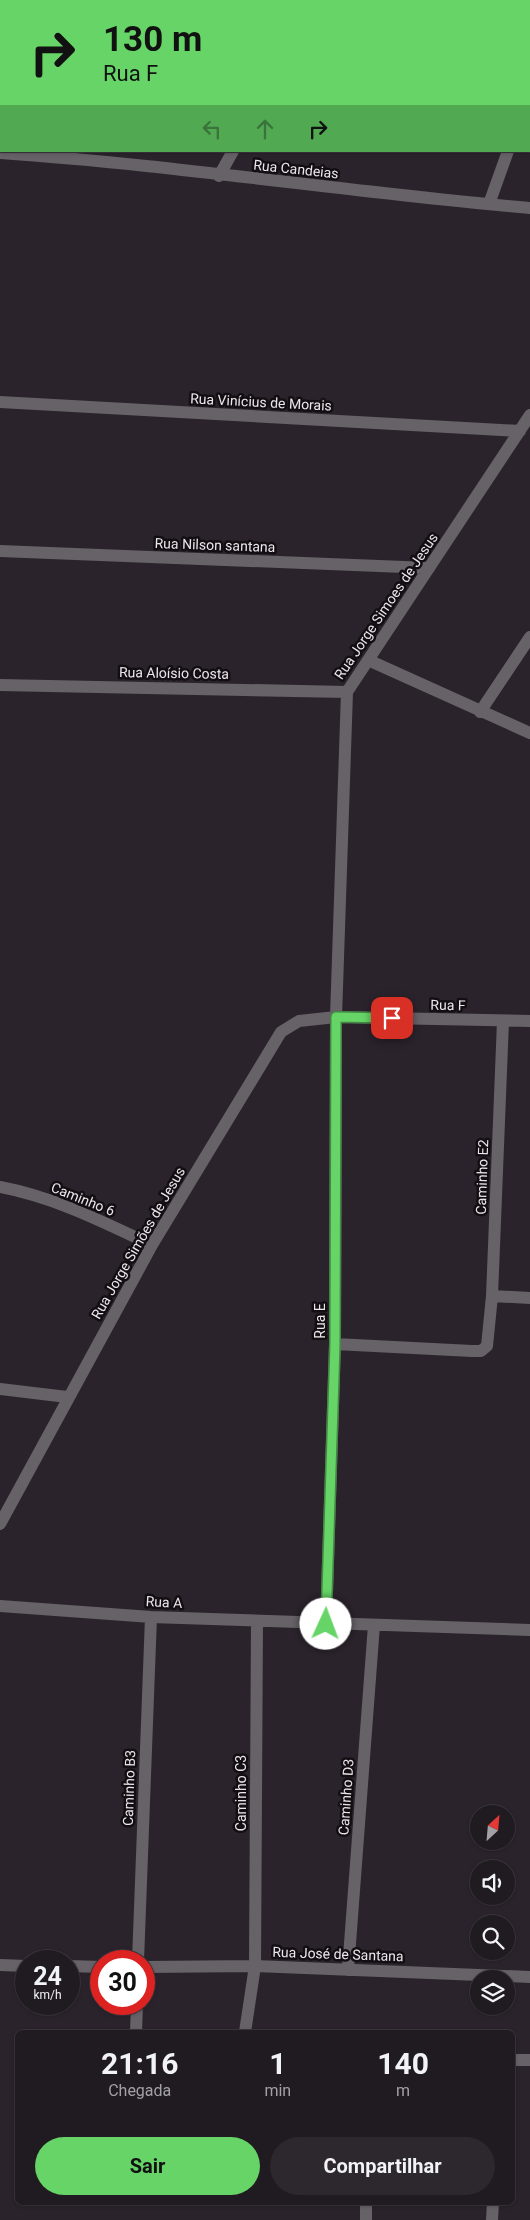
<!DOCTYPE html>
<html lang="pt">
<head>
<meta charset="utf-8">
<style>
  body { margin:0; font-family:Roboto,sans-serif; background:#2d272e; color:#f1f3f6; height:100vh; display:flex; flex-direction:column; font-size:19px; white-space:nowrap }
  * { box-sizing:border-box; margin:0 }
  p { font-size:16px; color:#a2a1a5 }
  .icon { flex:none; width:28px; height:28px; fill:none; stroke:currentColor; stroke-width:2; stroke-linecap:round; stroke-linejoin:round }
  .map { position:relative; flex:1; overflow:hidden }
  .panel { position:absolute; left:15px; top:2030px; width:500px; height:175px; display:flex; flex-direction:column; background:#201a21; border-radius:8px; box-shadow:0 1px 4px #0004,0 0 0 1px #3d383f }
  .panel>* { flex:none }
  .banner { position:absolute; left:0px; top:0px; width:530px; height:152px; box-shadow:0 1px 4px #0004,0 0 0 1px #3d383f; background:#66d467; color:#111; overflow:hidden }
  .needle { width:32px; rotate:26deg }
  .controls { position:absolute; left:470px; top:1805px; display:grid; gap:10px }
  .controls a { display:grid; place-items:center; width:45px; height:45px; border-radius:50%; background:#201a21; box-shadow:0 1px 4px #0004,0 0 0 1px #3d383f; font-size:25px }
  .speed { position:absolute; left:15px; top:1950px; display:flex; gap:10px; font-size:25px; font-weight:700; text-align:center }
  .speed>* { display:grid; place-content:center; width:65px; height:65px; border-radius:50%; background:#201a21; box-shadow:0 1px 4px #0004,0 0 0 1px #3d383f; line-height:1 }
  .speed small { font-size:12px; font-weight:400 }
  .speed .limit { border:8px solid #d22; background:#fff; color:#111 }
  .pin { position:absolute; display:grid; place-items:center; width:42px; height:42px; color:#fff; margin:-21px; border-radius:10px; box-shadow:0 2px 8px #0006 }
  .me { position:absolute; width:55px; margin:-28px; rotate:2deg; stroke-linejoin:round; filter:drop-shadow(0 0 4px #0008) }
  .turn { display:flex; align-items:center; gap:18px; height:105px; padding:0 20px; font-size:22px }
  .turn .icon { width:65px; height:65px; stroke-width:2.5 }
  .turn b { display:block; font-size:35px; line-height:42px }
  .lanes { display:flex; align-items:center; height:48px; padding:0 20px; background:#0003; justify-content:center; gap:25px; direction:ltr }
  .lanes .off { opacity:.35 }
  .eta { display:flex; justify-content:space-evenly; align-items:center; height:85px; text-align:center }
  .eta b { font-size:30px; font-weight:700; line-height:35px }
  .button { display:flex; gap:10px; margin-top:auto; padding:10px 20px }
  .button a { flex:1; height:58px; border-radius:30px; background:#66d467; color:#111; font-size:20px; font-weight:700; line-height:58px; text-align:center }
  .button a+a { background:#2d272e; color:#f1f3f6 }
  .map>svg:first-child { display:block }
  .lines { fill:none; stroke-linecap:round; stroke-linejoin:round }
  .minor { stroke:#666267; stroke-width:12 }
  .route-casing { stroke:#428a43; stroke-width:12 }
  .route { stroke:#66d467; stroke-width:9 }
  .labels { text-anchor:middle; dominant-baseline:central; stroke-width:5; stroke-linejoin:round; paint-order:stroke }
  .street-label { font-size:14px; fill:#ece6ec; stroke:#120e12 }
</style>
</head>
<body>
<div class="map">
<svg width="530" height="2220" viewBox="0 0 530 2220">
  <rect width="100%" height="100%" fill="#2b232c"/>
  <g class="lines">
    <!-- minor -->
    <path class="minor" d="M122 1V0
      M321 1 322 0
      M529 95 530 92
      M0 153C177 165 353 193 530 208
      M219 176 233 151
      M489 204 508 151
      M0 402 520 431
      M0 551 429 568
      M368 660 530 733
      M0 685 347 692
      M480 712 530 637
      M0 1187C54 1197 103 1222 152 1245
      M492 1296 530 1298
      M335 1344 472 1351H481L487 1346 492 1296 503 1021
      M0 1389 67 1397
      M0 1524 152 1245 281 1032 299 1021 336 1017 530 1021
      M0 1606 151 1617 530 1630
      M326 1624 335 1344 336 1017 347 692 530 415
      M138 1961 151 1617
      M0 1965 26 1966
      M69 1966 101 1967
      M144 1967 255 1966 530 1977
      M348 1970 374 1625
      M136 2032 137 2004
      M245 2032 255 1966 257 1621
      M512 2060H530
      M366 2220V2202
      M492 2220 493 2202"/>
  </g>
  <g class="lines">
    <!-- route casing -->
    <g class="route-casing">
      <path id="route" d="M326 1624 335 1344 336 1017 392 1018"/>
    </g>
    <!-- route -->
    <use href="#route" class="route"/>
  </g>
  <g class="labels">
    <!-- street labels -->
    <g class="street-label">
      <text transform="translate(296 169) rotate(6)">Rua Candeias</text>
      <text transform="translate(261 402) rotate(3)">Rua Vinícius de Morais</text>
      <text transform="translate(215 545) rotate(2)">Rua Nilson santana</text>
      <text transform="translate(386 606) rotate(-56)">Rua Jorge Simoes de Jesus</text>
      <text transform="translate(174 673) rotate(1)">Rua Aloísio Costa</text>
      <text transform="translate(448 1005) rotate(1)">Rua F</text>
      <text transform="translate(482 1177) rotate(-88)">Caminho E2</text>
      <text transform="translate(83 1199) rotate(22)">Caminho 6</text>
      <text transform="translate(138 1243) rotate(-60)">Rua Jorge Simões de Jesus</text>
      <text transform="translate(320 1321) rotate(-90)">Rua E</text>
      <text transform="translate(164 1602) rotate(3)">Rua A</text>
      <text transform="translate(129 1788) rotate(-88)">Caminho B3</text>
      <text transform="translate(241 1793) rotate(-90)">Caminho C3</text>
      <text transform="translate(346 1797) rotate(-86)">Caminho D3</text>
      <text transform="translate(338 1954) rotate(2)">Rua José de Santana</text>
    </g>
  </g>
</svg>
<div class="controls">
<a><svg class="needle" viewBox="-14 -14 28 28"><path d="M0-13l5 13h-10z" fill="#e53935"/><path d="M0 13l5-13h-10z" fill="#a2a1a5"/></svg></a>
<a><svg class="icon" aria-label="sound" viewBox="0 0 24 24"><path d="M4 9h4l5-4v14l-5-4H4zM17 9q2 3 0 6"/></svg></a>
<a><svg class="icon" aria-label="search" viewBox="0 0 24 24"><circle cx="10" cy="10" r="6"/><path d="M15 15l6 6"/></svg></a>
<a><svg class="icon" aria-label="layers" viewBox="0 0 24 24"><path d="M12 4l9 5-9 5-9-5zM3 14l9 5 9-5"/></svg></a>
</div>
<div class="speed"><div>24<small>km/h</small></div><div class="limit">30</div></div>
<div class="pin" style="left:392px;top:1018px;background:#d93025"><svg class="icon" aria-label="arrive" viewBox="0 0 24 24"><path d="M6 21V4h12l-3 4 3 4H6"/></svg></div>
<svg class="me" style="left:326px;top:1624px" viewBox="-20 -20 40 40"><circle r="19" fill="#fff"/><path d="M0-13L10 11 0 6-10 11z" fill="#66d467"/></svg>
<div class="banner">
<div class="turn"><svg class="icon" aria-label="right" viewBox="0 0 24 24"><path d="M7 20v-9h11M14 6l5 5-5 5"/></svg><div><b>130 m</b>Rua F</div></div>
<div class="lanes"><svg class="icon off" aria-label="left" viewBox="0 0 24 24"><path d="M17 20v-9H6M10 6l-5 5 5 5"/></svg><svg class="icon off" aria-label="ahead" viewBox="0 0 24 24"><path d="M12 20V5M6 11l6-6 6 6"/></svg><svg class="icon" aria-label="right" viewBox="0 0 24 24"><path d="M7 20v-9h11M14 6l5 5-5 5"/></svg></div>
</div>
<section class="panel">
<div class="eta">
<div><b>21:16</b><p>Chegada</p></div>
<div><b>1</b><p>min</p></div>
<div><b>140</b><p>m</p></div>
</div>
<div class="button"><a>Sair</a><a>Compartilhar</a></div>
</section>
</div>
</body>
</html>
